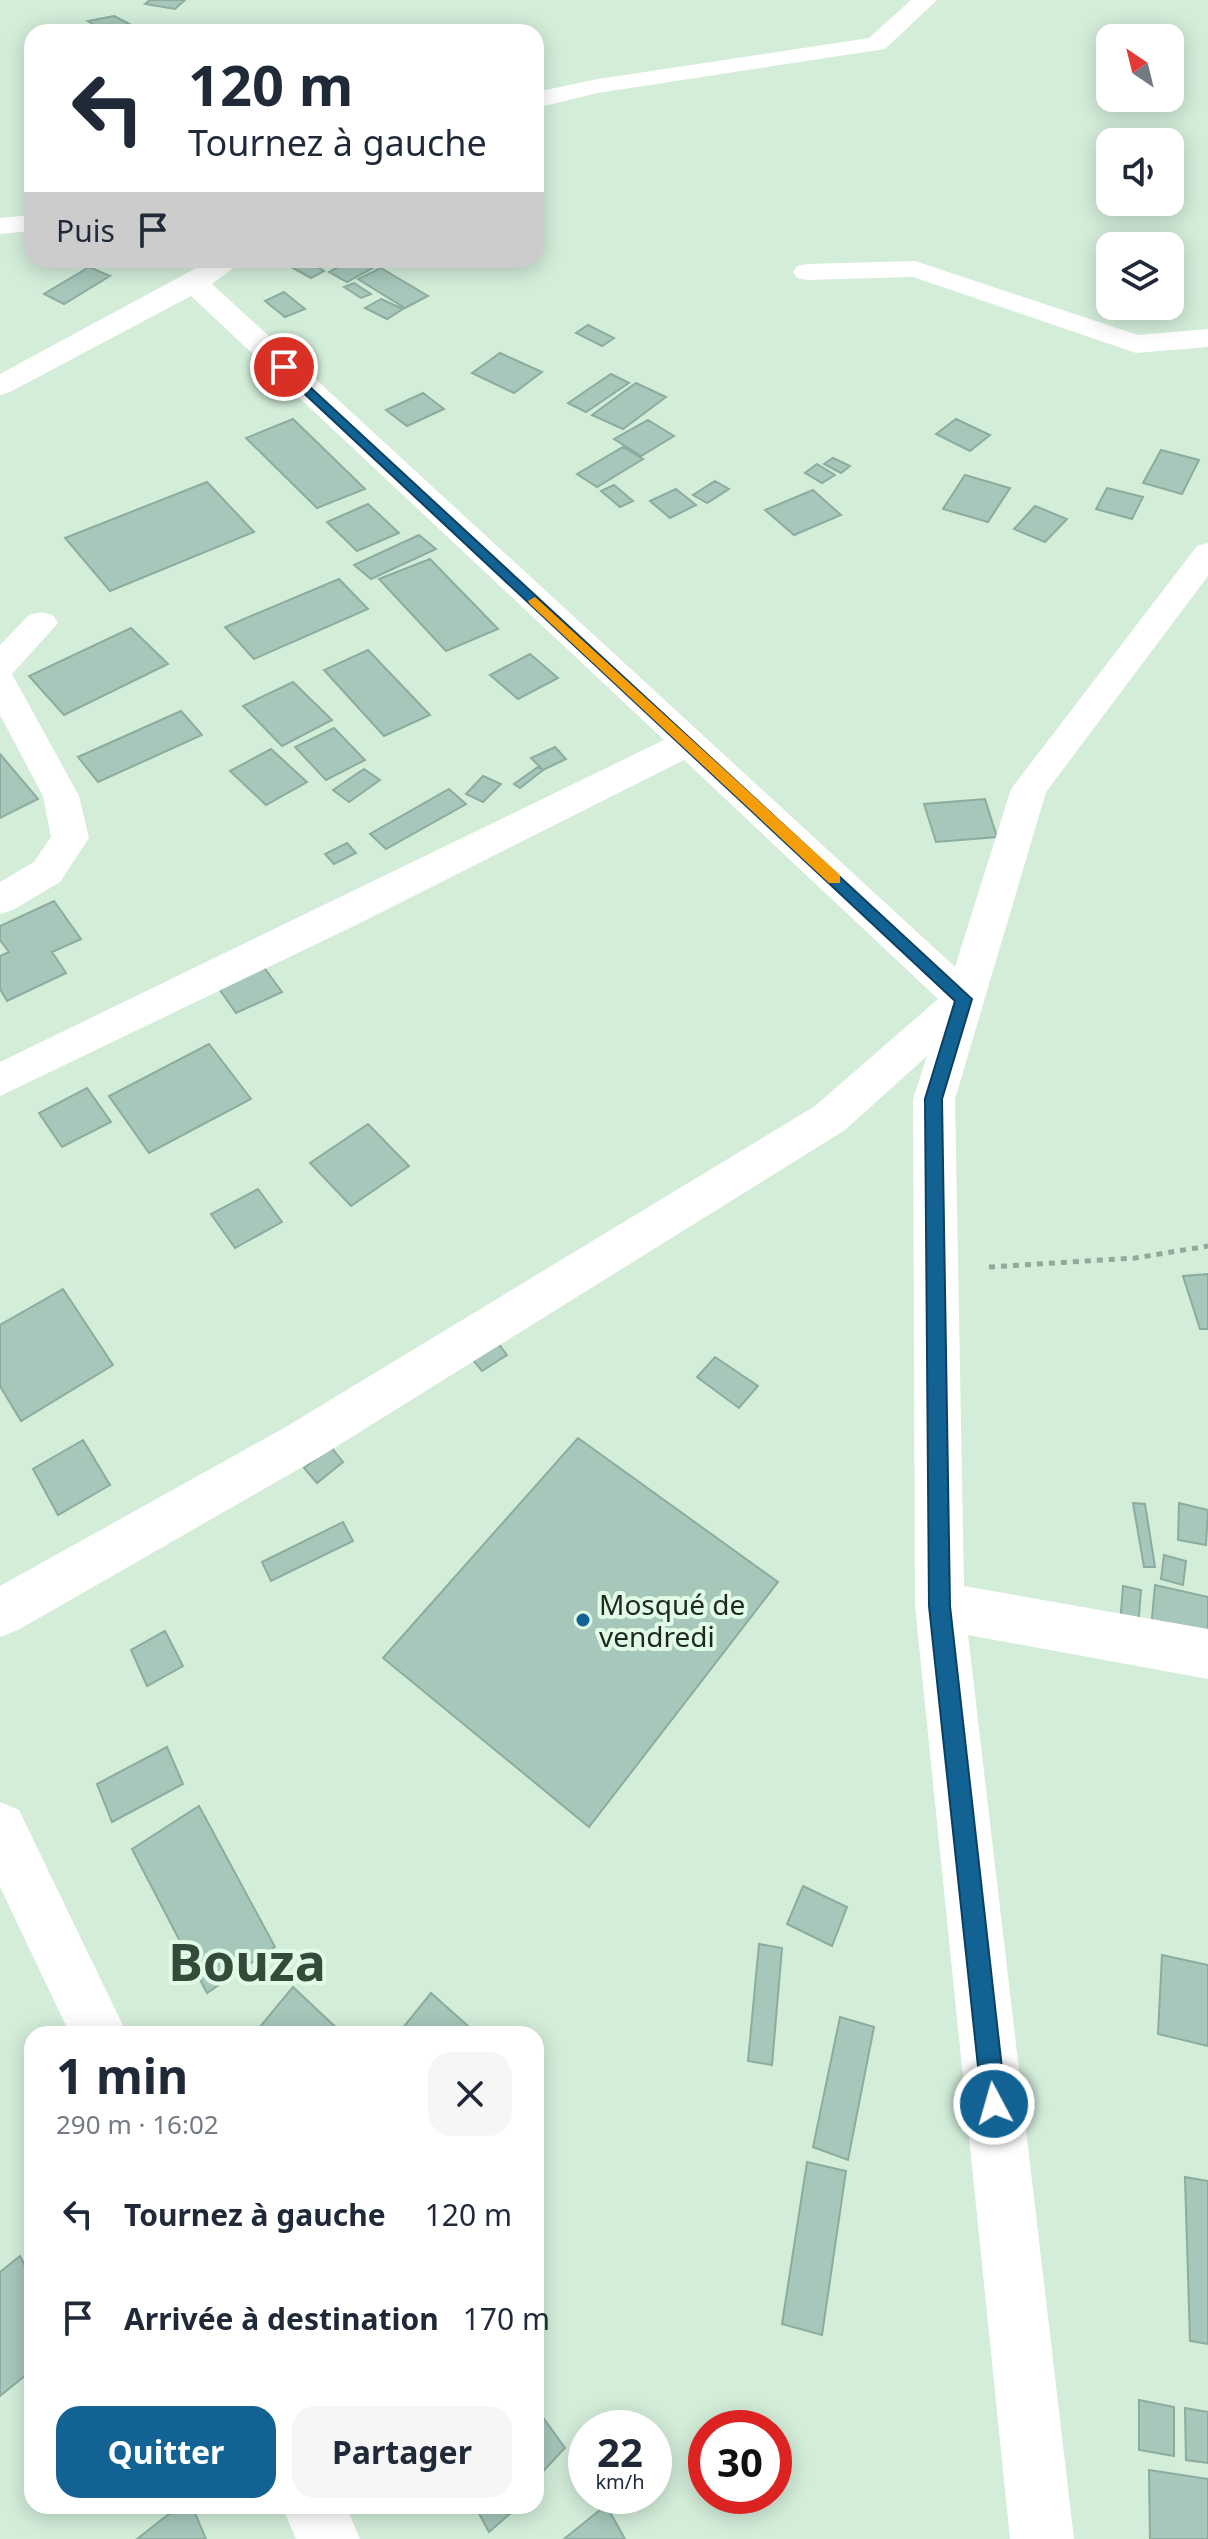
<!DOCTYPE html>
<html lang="fr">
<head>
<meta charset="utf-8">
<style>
  body { margin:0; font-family:"Noto Sans",sans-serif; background:#f6f6f7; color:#1f2937; height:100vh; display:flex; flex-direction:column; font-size:30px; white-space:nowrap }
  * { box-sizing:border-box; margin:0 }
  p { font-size:26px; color:#747a83 }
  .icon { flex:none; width:44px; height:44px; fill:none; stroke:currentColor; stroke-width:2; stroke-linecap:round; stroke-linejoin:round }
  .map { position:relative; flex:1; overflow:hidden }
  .sheet { position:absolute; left:24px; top:2026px; width:520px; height:488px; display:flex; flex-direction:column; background:#fff; border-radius:24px; box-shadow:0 4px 20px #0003 }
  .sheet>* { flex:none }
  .banner { position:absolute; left:24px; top:24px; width:520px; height:244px; border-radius:24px; box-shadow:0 4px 20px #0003; background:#fff; color:#1f2937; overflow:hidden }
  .needle { width:52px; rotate:325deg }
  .buttons { position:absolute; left:1096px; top:24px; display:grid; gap:16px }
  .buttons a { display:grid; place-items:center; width:88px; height:88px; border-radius:16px; background:#fff; box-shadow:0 4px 20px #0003; font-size:40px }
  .speed { position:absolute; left:568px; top:2410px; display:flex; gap:16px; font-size:40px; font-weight:700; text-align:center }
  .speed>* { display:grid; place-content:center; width:104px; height:104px; border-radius:50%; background:#fff; box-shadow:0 4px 20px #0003; line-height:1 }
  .speed small { font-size:20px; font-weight:400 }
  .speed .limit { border:12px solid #d22; background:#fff; color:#111 }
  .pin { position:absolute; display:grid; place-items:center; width:68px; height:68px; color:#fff; margin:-34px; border:4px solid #fff; border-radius:50%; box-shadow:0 2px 8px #0007 }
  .me { position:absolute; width:88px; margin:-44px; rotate:354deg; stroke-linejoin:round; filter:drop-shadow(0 0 6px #0008) }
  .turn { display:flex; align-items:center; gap:28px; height:168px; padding:0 32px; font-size:36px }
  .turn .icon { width:104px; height:104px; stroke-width:2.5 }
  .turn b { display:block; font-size:56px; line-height:68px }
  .then { display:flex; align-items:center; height:76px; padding:0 32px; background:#0003; gap:16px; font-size:30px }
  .round { display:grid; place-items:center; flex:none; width:84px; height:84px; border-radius:24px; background:#f6f6f7 }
  .head { display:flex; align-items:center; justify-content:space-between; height:136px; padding:0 32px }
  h1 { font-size:48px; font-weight:700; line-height:60px }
  .primary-button { display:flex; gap:16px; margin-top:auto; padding:16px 32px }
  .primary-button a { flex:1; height:92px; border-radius:24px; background:#126294; color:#fff; font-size:32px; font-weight:700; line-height:92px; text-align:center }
  .primary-button a+a { background:#f6f6f7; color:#1f2937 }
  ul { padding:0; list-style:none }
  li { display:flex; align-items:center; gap:24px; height:104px; padding:0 32px }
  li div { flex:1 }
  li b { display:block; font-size:30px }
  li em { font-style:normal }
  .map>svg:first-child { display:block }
  .building { fill:#a6c7ba; stroke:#8caca0; stroke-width:2 }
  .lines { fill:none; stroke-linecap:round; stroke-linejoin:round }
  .path { stroke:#94a899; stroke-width:5; stroke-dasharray:6 6; stroke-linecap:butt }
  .minor { fill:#fff; fill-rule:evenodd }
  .route { fill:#126294; stroke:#0c4060; stroke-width:2 }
  .slow { fill:#f59e0b }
  .poi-dot { fill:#126294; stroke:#e0fbe6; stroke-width:3 }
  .labels { text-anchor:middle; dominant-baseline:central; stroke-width:8; stroke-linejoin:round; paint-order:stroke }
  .poi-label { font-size:28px; fill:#1f2922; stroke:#e0fbe6; text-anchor:start }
  .near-town-label { font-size:52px; font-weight:bold; fill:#344b3a; stroke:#e0fbe6 }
</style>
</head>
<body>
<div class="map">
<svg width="1208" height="2539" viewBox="0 0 1208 2539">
  <rect width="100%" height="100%" fill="#d3edd9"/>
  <!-- building -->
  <path class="building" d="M150 0H185L175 9 145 4Z
    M114 16 135 27 123 32H106L88 21Z
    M286 260H305L324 271 311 278 282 262Z
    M351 260 373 268 347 282 329 272Z
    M89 267 110 276 64 304 44 294Z
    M381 268 428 296 405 308 358 279Z
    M354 283 371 294 361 298 344 287Z
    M284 292 305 309 285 317 265 301Z
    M381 299 403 309 387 319 365 308Z
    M588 325 614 338 602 346 576 333Z
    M500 353 542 372 514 393 472 373Z
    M611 374 629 383 586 412 568 403Z
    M636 383 666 397 623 429 592 415Z
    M423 393 444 409 407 426 386 410Z
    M293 419 365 489 317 508 246 438Z
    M956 419 990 435 970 451 936 434Z
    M648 420 674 436 641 456 614 439Z
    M623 447 643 459 597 487 577 474Z
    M1161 450 1199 460 1182 494 1143 483Z
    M833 458 850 466 841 473 824 464Z
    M817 464 835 475 822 483 805 473Z
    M965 475 1010 488 988 522 943 509Z
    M715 481 729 489 707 503 693 495Z
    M207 482 254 532 110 591 65 538Z
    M614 485 633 501 620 507 601 491Z
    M1107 488 1143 497 1132 519 1096 509Z
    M676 489 696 505 670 518 650 501Z
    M813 490 841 515 794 535 765 510Z
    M368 504 399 533 357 551 327 522Z
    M1035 506 1067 519 1045 542 1014 529Z
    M419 535 436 549 371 579 354 565Z
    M430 559 498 629 446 651 379 579Z
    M339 579 368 609 254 659 225 627Z
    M131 628 168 664 64 715 29 676Z
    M368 650 430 715 384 736 324 670Z
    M530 654 558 678 518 699 490 675Z
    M293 682 332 720 282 746 243 706Z
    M181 711 202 735 98 782 78 757Z
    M334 728 365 760 326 780 295 747Z
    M555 747 566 759 543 770 531 758Z
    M271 749 307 782 266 805 230 771Z
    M0 754 38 799 0 818Z
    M538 767 543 770 520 788 514 784Z
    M364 769 380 780 349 802 333 790Z
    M483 776 501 784 483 802 466 794Z
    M449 789 466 804 386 849 370 834Z
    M985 799 997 837 936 842 924 804Z
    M347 843 356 853 334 864 325 854Z
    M54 901 81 939 52 952 66 973 7 1001 0 989V956L9 952 0 940V926Z
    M263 966 282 992 236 1013 217 986Z
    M209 1044 251 1099 149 1153 109 1096Z
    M87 1088 111 1122 62 1147 39 1113Z
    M368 1124 409 1166 351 1206 310 1163Z
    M258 1189 282 1222 235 1248 211 1214Z
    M1208 1274V1329H1200L1183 1276Z
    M63 1289 113 1365 21 1421 0 1386V1325Z
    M498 1343 507 1355 482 1371 472 1359Z
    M715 1357 758 1386 739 1408 697 1377Z
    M578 1438 778 1582 589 1827 383 1658Z
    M83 1440 110 1485 58 1515 33 1469Z
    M331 1447 343 1462 317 1483 304 1468Z
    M1133 1503 1145 1504 1155 1567H1144Z
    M1179 1503 1208 1510 1206 1545 1178 1540Z
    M343 1522 353 1541 271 1581 262 1562Z
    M1164 1555 1186 1561 1183 1585 1161 1579Z
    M1155 1585 1208 1597V1641L1151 1629Z
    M1123 1586 1141 1590 1138 1629 1120 1625Z
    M165 1631 183 1666 147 1686 131 1650Z
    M167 1747 183 1784 112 1822 97 1784Z
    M199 1806 275 1947 207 1993 132 1849Z
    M803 1886 847 1907 832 1946 787 1924Z
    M759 1944 782 1948 772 2065 748 2061Z
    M1162 1955 1208 1965V2046L1158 2034Z
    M293 1987 343 2034H254Z
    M431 1993 477 2034H398Z
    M840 2017 874 2027 848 2160 813 2147Z
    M807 2162 846 2171 822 2335 782 2324Z
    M1185 2177 1208 2181V2344L1190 2341Z
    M20 2256 32 2280V2370L0 2396V2272Z
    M1139 2400 1174 2407V2456L1139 2450Z
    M1185 2408 1208 2412V2463L1186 2460Z
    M539 2412 565 2448 537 2478 536 2415Z
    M1149 2470 1208 2479V2539H1150Z
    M606 2505 625 2539H564Z
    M179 2506H192L206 2539H137Z
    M475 2506H519L489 2532Z"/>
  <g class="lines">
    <!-- path -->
    <path class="path" d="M989 1267 1135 1258 1208 1246"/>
    <!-- minor -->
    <path class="minor" d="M911 0H937L885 49 598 93 536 108V92L598 79 869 38Z
      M32 215V231L0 234V218Z
      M211 260H244L212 284 955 967 1011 789 1197 546 1208 543V576L1046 792 955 1099 964 1586 1208 1629V1679L968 1635 1074 2539H1010L915 1606 913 1099 927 1056 845 1130 318 1458 18 1630 0 1637V1586L284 1428 815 1106 938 999 684 760 356 925 0 1096V1062L664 740 191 296 10 392 0 395V374Z
      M915 261 1138 335 1208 329V347L1136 353 913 277 807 280 797 278 793 272 797 266 807 264Z
      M41 612 53 615 58 623 12 674 79 796 89 838 60 882 13 910 0 914V882L34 862 51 837 43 796 0 715V645L29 615Z
      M0 1802 19 1810 127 2034H70L0 1887Z
      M282 2506H346L360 2539H296Z"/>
  </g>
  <!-- route -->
  <path class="route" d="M284 363 972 999 942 1099 950 1606 1006 2104 1003 2112 994 2115 986 2112 982 2104 929 1606 925 1099 955 1001 279 370V364Z"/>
  <!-- slow -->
  <path class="slow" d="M535 597 840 875V883H829L530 604 528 601Z"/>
  <!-- markers -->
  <circle class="poi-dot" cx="583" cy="1620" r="8"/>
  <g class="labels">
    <!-- poi labels -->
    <g class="poi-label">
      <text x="599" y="1604">Mosqué de<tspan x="599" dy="32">vendredi</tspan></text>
    </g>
    <!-- near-town labels -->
    <g class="near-town-label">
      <text x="247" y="1960">Bouza</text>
    </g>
  </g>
</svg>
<div class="buttons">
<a><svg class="needle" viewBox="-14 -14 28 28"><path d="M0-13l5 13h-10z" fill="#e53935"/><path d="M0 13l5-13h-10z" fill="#747a83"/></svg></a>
<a><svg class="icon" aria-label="sound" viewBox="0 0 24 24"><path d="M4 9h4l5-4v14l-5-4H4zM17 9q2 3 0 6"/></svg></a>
<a><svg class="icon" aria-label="layers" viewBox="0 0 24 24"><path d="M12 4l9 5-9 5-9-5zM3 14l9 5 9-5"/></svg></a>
</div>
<div class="speed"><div>22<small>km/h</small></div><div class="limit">30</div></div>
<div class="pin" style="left:284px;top:367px;background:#d93025"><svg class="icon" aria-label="arrive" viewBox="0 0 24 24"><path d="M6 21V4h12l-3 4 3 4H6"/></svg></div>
<svg class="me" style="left:994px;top:2104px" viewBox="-20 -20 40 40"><circle r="17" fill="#126294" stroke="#fff" stroke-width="3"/><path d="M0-11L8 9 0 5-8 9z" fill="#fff"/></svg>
<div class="banner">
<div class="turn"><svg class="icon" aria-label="left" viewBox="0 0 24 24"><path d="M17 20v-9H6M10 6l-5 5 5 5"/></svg><div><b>120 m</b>Tournez à gauche</div></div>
<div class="then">Puis<svg class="icon" aria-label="arrive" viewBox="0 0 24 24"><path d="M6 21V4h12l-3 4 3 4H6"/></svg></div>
</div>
<section class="sheet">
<div class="head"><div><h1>1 min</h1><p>290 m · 16:02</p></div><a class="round"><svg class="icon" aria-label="close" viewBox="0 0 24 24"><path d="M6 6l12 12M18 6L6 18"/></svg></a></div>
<ul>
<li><svg class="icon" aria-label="left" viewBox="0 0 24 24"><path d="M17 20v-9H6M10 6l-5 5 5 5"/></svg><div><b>Tournez à gauche</b></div><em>120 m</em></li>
<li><svg class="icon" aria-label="arrive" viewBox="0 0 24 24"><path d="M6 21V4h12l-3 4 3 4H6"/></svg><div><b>Arrivée à destination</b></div><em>170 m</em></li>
</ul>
<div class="primary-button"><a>Quitter</a><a>Partager</a></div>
</section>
</div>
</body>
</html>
